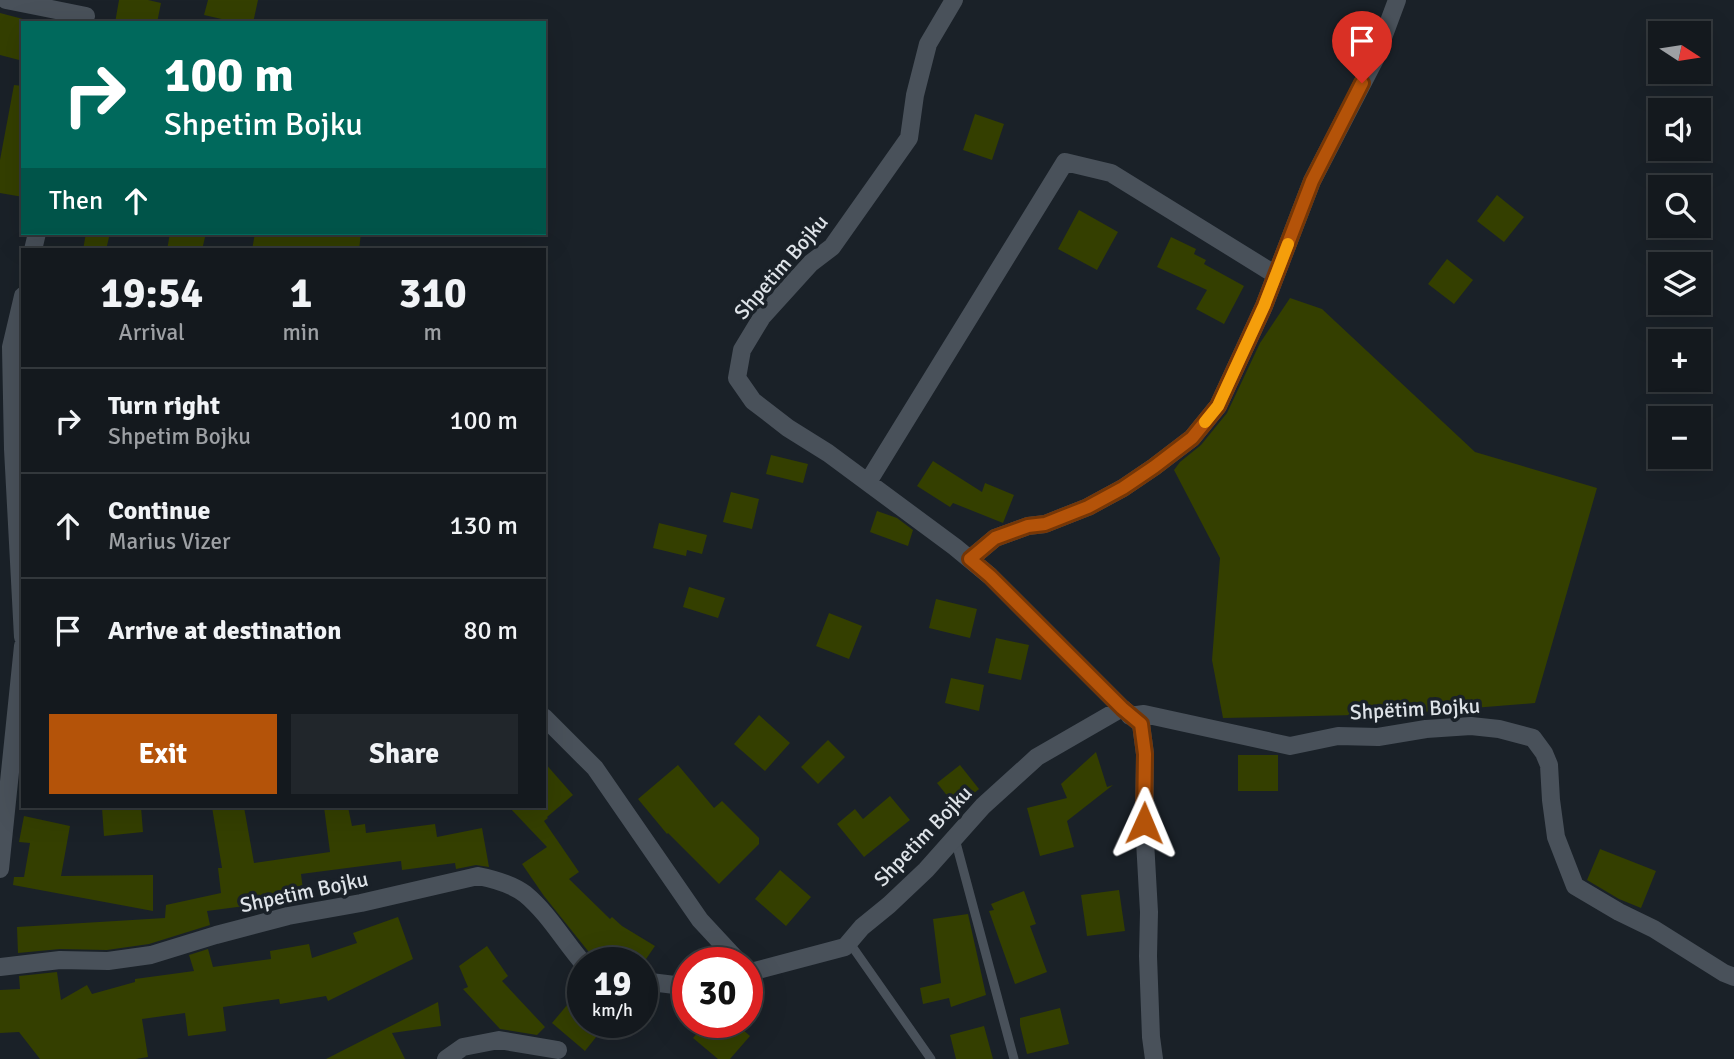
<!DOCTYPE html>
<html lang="en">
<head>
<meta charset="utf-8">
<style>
  body { margin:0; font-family:Signika,sans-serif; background:#21262b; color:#f1f3f6; height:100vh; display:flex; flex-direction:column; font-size:26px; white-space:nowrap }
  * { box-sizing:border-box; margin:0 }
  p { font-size:23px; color:#9da0a4 }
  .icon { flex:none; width:38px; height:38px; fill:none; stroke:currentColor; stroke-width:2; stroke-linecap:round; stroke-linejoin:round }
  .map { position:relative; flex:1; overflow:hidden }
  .sheet { position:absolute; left:21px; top:248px; width:525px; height:560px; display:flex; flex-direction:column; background:#14191e; border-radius:0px; box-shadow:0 7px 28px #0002,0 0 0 2px #33383c }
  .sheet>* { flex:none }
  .hud { position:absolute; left:21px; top:21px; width:525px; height:214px; border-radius:0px; box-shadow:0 7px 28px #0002,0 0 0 2px #33383c; background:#00695c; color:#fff; overflow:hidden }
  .needle { width:46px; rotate:102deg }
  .buttons { position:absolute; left:1648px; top:21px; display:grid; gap:14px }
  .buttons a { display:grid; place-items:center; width:63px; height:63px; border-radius:0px; background:#14191e; box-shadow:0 7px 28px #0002,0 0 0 2px #33383c; font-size:35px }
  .speed { position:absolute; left:567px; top:947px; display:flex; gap:14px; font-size:35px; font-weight:700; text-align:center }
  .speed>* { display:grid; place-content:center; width:91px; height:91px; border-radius:50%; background:#14191e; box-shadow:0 7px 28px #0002,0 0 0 2px #33383c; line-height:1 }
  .speed small { font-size:18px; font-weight:400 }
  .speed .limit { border:10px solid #d22; background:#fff; color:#111 }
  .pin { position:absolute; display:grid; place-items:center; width:60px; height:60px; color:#fff; margin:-72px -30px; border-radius:50% 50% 50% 0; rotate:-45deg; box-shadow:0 0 7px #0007 }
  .pin .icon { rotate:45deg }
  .me { position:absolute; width:77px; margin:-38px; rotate:1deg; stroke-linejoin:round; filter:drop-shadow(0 0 5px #0008) }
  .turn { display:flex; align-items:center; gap:24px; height:147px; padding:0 28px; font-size:32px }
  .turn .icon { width:91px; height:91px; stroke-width:2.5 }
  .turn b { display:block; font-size:49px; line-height:60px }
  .then { display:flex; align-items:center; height:66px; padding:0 28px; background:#0003; gap:14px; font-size:26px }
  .eta { display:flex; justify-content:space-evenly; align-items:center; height:119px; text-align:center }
  .eta b { font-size:42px; font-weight:800; line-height:49px }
  .action { display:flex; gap:14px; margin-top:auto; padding:14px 28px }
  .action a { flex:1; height:80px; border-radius:0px; background:#b45309; color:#fff; font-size:28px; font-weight:800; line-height:80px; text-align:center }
  .action a+a { background:#21262b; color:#f1f3f6 }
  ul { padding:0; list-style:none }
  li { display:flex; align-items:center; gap:21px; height:105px; padding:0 28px; border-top:2px solid #33383c }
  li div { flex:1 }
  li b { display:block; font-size:26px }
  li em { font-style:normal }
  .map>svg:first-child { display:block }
  .building { fill:#343f00 }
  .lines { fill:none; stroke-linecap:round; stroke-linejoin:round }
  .lane { stroke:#49515a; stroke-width:9 }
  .street { stroke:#49515a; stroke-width:18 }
  .route-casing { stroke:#753606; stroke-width:18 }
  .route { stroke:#b45309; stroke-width:12 }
  .slow { stroke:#f59e0b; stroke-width:12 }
  .labels { text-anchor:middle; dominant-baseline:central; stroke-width:7; stroke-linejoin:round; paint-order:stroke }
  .street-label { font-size:21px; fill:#dee3e8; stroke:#1a2128 }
</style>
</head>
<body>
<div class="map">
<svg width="1734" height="1059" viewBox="0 0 1734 1059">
  <rect width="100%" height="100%" fill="#1a2128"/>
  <!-- building -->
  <path class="building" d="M119 0H148L161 3 157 23H115Z
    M208 0H258L253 23H239L204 15Z
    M0 13 23 19V61L0 55Z
    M14 85 23 86V197L0 193V160Z
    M975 114 1004 124 992 160 963 150Z
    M1497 195 1524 217 1504 242 1477 221Z
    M1079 210 1118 232 1097 270 1058 249Z
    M86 233H110L106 250H83Z
    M170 233H206L202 250H167Z
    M255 233H361L359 250H252Z
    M1171 237 1196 249 1194 254 1206 260 1204 264 1244 286 1224 324 1196 309 1207 290 1157 267Z
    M1447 259 1473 280 1454 304 1428 284Z
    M1290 298 1322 309 1475 452 1597 488 1535 703 1398 714 1223 718 1212 660 1220 558 1174 470 1180 462 1201 445 1227 413 1260 343Z
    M771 455 808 464 803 483 766 474Z
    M933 461 982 492 985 483 1014 495 1003 523 953 503 950 507 917 486Z
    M731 492 759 499 752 529 723 522Z
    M877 511 897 518 913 530 908 546 870 532Z
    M659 523 707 535 702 554 687 550 686 556 653 548Z
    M689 587 725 598 718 618 683 607Z
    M936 599 977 609 970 638 929 628Z
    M829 613 862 626 849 659 816 646Z
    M996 638 1029 645 1021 680 988 673Z
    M951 678 984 685 979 711 945 703Z
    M759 715 790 743 765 771 734 744Z
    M828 740 845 757 818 784 801 767Z
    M1096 752 1107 787 1113 785 1067 821 1074 847 1040 856 1027 808 1067 798 1061 784Z
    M1238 755H1278V791H1238Z
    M544 762 573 795 547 817 548 818 544 821 579 872 569 879 610 919 612 917 622 926 655 946 644 962H600L592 956 544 896 522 864 547 847 509 807H544Z
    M678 765 714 808 722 801 759 838V844L719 884 668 833 667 834 638 799Z
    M960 765 979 789 957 808 937 783Z
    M890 796 910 820 864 857 837 824 855 809 863 819Z
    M118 807H141L143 832 104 836 102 808Z
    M212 807H244L254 863 330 852 324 807H348L352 826 365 824 366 833 435 824 437 837 482 828 489 867 476 865 456 869 455 863 402 870 401 861 301 874 304 898 207 911 210 925 149 944 107 950 60 949 18 953 17 927 165 918 166 905 221 893 218 868H222Z
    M24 816 70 826 61 876 153 875V911L13 885 14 877H24L30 843 19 842Z
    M1600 849 1656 871 1641 908 1619 899 1587 880Z
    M780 870 811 897 786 926 755 899Z
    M1119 890 1125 931 1087 936 1081 895Z
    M1024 891 1036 924 1030 926 1047 972 1015 984 989 911 994 910 991 904Z
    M968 914 986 995 951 1007 949 998 923 1004 920 988 941 983 933 919Z
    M398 917 413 959 328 1001 326 996 280 1004 279 999 223 1007 226 1031 188 1036 185 1013 142 1019 148 1057 136 1059H40L19 1032 0 1033V990L20 989 19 976 57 972 61 1000 87 985 92 994 135 982V979L194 971 189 955 208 949 213 967 271 959 270 951 309 944 312 958 357 943 353 933Z
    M487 946 508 976 502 981 545 1027 537 1035 500 1029 463 989 468 987 459 966Z
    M583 986V1022H608L585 1051 552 1023Z
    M438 1002 441 1026 392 1033 405 1059H326Z
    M1060 1008 1069 1044 1027 1054 1020 1025V1018Z
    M707 1022H734L750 1036 730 1059H718L693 1038Z
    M984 1026 993 1059H956L950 1035Z"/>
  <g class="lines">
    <!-- lane -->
    <path class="lane" d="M955 839 1014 1059
      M849 942 931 1059"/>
    <!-- street -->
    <path class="street" d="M6 0 86 16
      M954 0 928 44 915 95 909 138 832 247 811 263 762 317 742 350 737 378 753 401 788 428 828 453 955 547 990 576 1122 708 1141 724 1145 754 1144 823 1149 912 1148 956 1151 1037 1154 1059
      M33 250 37 233
      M23 296 11 347 13 449 23 637
      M868 482 1065 162 1111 173 1276 275
      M970 559 995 538 1028 526 1045 524 1088 507 1123 488 1154 467 1192 438 1218 406 1264 306 1312 181 1375 59 1397 0
      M1130 716 1144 714 1290 746 1338 736 1378 737 1426 729 1471 726 1499 729 1533 738 1544 753 1549 765 1551 800 1556 837 1575 886 1619 912 1654 929 1724 973 1734 977
      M544 717 595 768 700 920 739 962
      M0 869 23 646
      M0 967 60 960 108 961 151 955 216 935 288 916 361 903 478 876C493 879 512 884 525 894 548 913 564 941 583 963
      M747 973 845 947 862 927 889 905 926 870 983 806 1037 757 1122 708
      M642 981 675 985 688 982
      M446 1059 463 1047 499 1040 558 1050"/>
  </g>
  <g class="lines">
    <!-- route casing -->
    <g class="route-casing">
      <path id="route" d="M1144 823 1145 754 1141 724 1122 708 990 576 970 559 995 538 1028 526 1045 524 1088 507 1123 488 1154 467 1192 438 1218 406 1264 306 1312 181 1362 83"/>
    </g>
    <!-- route -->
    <use href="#route" class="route"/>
    <!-- slow -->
    <path class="slow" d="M1205 422 1218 406 1264 306 1288 244"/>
  </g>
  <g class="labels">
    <!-- street labels -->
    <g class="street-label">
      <text transform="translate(781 267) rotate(-49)">Shpetim Bojku</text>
      <text transform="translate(1415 709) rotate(-3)">Shpëtim Bojku</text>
      <text transform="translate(923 836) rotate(-46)">Shpetim Bojku</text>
      <text transform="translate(304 892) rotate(-12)">Shpetim Bojku</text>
    </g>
  </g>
</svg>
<div class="buttons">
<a><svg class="needle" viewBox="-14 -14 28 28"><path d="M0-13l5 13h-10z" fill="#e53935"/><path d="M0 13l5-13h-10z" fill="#9da0a4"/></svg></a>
<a><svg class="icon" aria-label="sound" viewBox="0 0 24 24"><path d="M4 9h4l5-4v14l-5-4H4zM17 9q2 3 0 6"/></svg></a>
<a><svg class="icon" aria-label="search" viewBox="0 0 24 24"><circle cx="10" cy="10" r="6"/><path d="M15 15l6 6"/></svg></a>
<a><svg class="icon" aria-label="layers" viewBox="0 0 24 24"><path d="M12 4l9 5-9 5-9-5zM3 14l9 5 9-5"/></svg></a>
<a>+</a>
<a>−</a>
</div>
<div class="speed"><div>19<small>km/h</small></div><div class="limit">30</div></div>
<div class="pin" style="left:1362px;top:83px;background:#d93025"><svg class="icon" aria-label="arrive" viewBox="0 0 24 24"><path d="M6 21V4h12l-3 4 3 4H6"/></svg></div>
<svg class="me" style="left:1144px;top:823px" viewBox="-20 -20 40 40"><path d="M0-17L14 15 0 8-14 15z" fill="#b45309" stroke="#fff" stroke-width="4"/></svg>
<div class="hud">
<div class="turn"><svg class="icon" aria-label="right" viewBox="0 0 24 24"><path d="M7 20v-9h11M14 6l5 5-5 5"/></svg><div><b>100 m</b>Shpetim Bojku</div></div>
<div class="then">Then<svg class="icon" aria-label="ahead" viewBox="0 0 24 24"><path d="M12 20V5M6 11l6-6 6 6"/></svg></div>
</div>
<section class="sheet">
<div class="eta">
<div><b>19:54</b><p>Arrival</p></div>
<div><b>1</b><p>min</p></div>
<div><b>310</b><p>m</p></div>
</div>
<ul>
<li><svg class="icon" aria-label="right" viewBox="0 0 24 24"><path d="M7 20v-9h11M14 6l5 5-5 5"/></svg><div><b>Turn right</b><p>Shpetim Bojku</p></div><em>100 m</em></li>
<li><svg class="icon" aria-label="ahead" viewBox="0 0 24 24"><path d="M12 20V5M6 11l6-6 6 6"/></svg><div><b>Continue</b><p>Marius Vizer</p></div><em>130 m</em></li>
<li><svg class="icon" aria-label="arrive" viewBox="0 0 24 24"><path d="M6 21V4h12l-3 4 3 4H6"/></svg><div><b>Arrive at destination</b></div><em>80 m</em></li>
</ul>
<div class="action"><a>Exit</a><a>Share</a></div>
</section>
</div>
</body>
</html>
